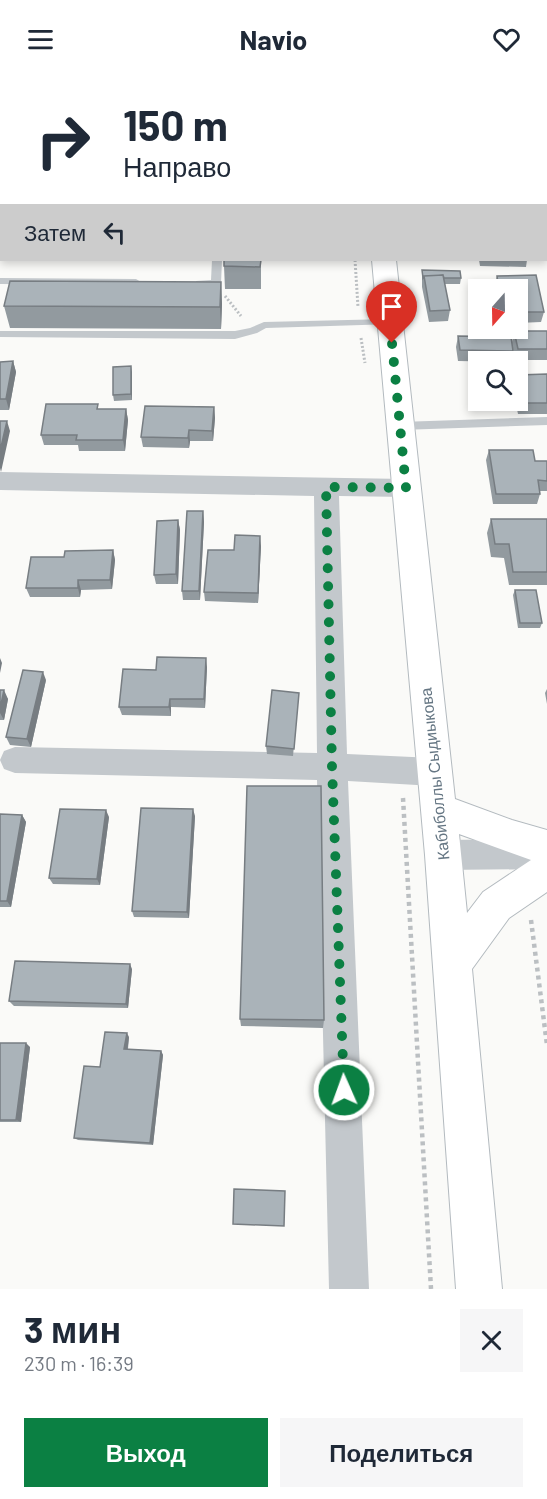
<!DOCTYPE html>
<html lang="ru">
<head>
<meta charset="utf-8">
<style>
  body { margin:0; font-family:Barlow,sans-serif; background:#f6f6f7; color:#1f2937; height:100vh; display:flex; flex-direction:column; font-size:22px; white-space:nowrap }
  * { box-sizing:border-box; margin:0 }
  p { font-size:20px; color:#747a83 }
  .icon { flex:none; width:33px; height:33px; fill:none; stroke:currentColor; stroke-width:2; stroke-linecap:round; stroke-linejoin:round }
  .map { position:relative; height:1211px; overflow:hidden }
  .details { display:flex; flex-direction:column; background:#fff; flex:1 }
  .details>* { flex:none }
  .hud { position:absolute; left:0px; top:0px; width:548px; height:183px; box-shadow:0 3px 9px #0003; background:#fff; color:#1f2937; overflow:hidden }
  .needle { width:39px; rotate:200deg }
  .fabs { position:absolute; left:468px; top:201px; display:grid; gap:12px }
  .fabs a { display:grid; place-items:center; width:60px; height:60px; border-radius:0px; background:#fff; box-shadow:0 3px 9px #0003; font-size:30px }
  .pin { position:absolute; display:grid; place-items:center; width:51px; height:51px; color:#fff; margin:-62px -26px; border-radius:50% 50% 50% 0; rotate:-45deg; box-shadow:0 0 6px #0007 }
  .pin .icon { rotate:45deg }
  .me { position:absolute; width:66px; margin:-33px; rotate:358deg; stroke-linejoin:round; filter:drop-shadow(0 0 4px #0008) }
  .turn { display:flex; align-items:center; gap:21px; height:126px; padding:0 24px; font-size:27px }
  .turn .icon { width:78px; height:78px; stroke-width:2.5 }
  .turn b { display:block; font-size:42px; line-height:51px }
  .then { display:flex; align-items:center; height:57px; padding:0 24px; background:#0003; gap:12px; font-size:22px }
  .round { display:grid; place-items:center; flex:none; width:63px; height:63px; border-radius:0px; background:#f6f6f7 }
  .headline { display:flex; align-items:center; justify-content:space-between; height:102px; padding:0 24px }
  h1 { font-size:36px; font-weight:700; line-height:45px }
  .primary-button { display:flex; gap:12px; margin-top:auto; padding:12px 24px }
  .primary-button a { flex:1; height:69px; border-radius:0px; background:#0b8043; color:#fff; font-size:24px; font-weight:700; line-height:69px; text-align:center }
  .primary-button a+a { background:#f6f6f7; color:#1f2937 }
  header { display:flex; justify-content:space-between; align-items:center; height:78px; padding:0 24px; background:#fff; font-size:27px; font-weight:700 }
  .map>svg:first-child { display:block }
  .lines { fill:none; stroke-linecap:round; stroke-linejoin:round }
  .secondary-casing { stroke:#b3babf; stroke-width:2 }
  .path-far1 { stroke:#bbbfc2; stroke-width:3; stroke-dasharray:2 2; stroke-linecap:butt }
  .path { stroke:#bbbfc2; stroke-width:4.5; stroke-dasharray:4 4; stroke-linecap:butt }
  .lane { fill:#c3c8cc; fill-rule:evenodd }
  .street { fill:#c3c8cc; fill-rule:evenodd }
  .secondary { fill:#fff; fill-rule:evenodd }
  .wall { fill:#929a9f }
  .shaded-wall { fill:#777d82 }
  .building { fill:#aab3b9; stroke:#777d82; stroke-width:1.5 }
  .route { stroke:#0b8043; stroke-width:10; stroke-dasharray:0 18 }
  .labels { text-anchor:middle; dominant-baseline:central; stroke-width:6; stroke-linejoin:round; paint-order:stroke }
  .street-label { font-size:16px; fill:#657683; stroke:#fff }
</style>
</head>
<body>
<header><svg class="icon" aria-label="menu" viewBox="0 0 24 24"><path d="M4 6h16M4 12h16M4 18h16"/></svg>Navio<svg class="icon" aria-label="heart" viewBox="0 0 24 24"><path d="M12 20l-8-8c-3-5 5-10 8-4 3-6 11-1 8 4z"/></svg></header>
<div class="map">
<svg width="547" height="1211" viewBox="0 0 547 1211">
  <rect width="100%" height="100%" fill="#fafaf8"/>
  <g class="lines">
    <!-- secondary casing -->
    <g class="secondary-casing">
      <path id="secondary" d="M357 0H377V2H357Z
        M372 182H396L455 721 512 742 547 752V814L509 840 472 891 502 1211H456L425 777ZM459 756 531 782 483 814 467 835Z"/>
    </g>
    <!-- path-far1 -->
    <path class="path-far1" d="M355 182 358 229
      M225 218 241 238
      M361 260 365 285"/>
    <!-- path -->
    <path class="path" d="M403 720 431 1211
      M531 842 547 967"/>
    <!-- lane -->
    <path class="lane" d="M19 0H27V2H19Z
      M216 0H224V2H216Z
      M0 29H2V35H0Z
      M2 77V88L0 89V78Z
      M212 182H222L221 206 216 209 196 207V203L211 202Z
      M0 200 136 201 141 204 136 207 0 206Z
      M390 241 395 244 394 246 266 250 257 255 235 261 0 259V253H235L250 250 264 244Z
      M547 339V347L400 352 394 348 400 344Z"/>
    <!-- street -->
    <path class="street" d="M546 15H547V28H546Z
      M0 394 406 401 415 403 418 410 415 417 406 419 339 418 347 676 434 680 445 684 449 694 445 704 434 708 348 703 369 1211H329L317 702 15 695 4 691 0 682 4 673 15 669 317 675 314 418 0 412Z
      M547 761V791L443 792 432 788 427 777 432 766 443 762Z"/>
    <!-- secondary -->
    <use href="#secondary" class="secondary"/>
  </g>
  <!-- wall -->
  <path class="wall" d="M261 182V211H225L224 188Z
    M479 182H527L526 189 480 188Z
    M422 192 461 200 460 206H445L450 232 448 243 429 244 422 209Z
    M536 197 544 234 541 244 518 245V212H495L494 209 497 198Z
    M221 204 222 226 221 251 10 250 4 228Z
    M514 253H547V282H515L512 266 513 273 510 284 458 283 456 269 458 258 512 264Z
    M13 283 16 294 9 332H0V284Z
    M132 294V322L114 323 113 317Z
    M547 296V336H518L515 322H518V297Z
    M214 329 215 340 213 363H190L189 370 143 369 141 359Z
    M99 331H126L128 342 125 373H79L78 367H44L41 357Z
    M489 372 535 383H547V413H540V416L537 426H493L486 382Z
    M203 433 204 444 200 522H183L182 513Z
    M491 441H547V507H509L504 480 491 479 487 455Z
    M178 442 180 452 178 506H156L154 497Z
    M261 468 258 525 205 523 204 514 234 472Z
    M113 472 115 482 112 511 81 512 80 519H30L26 510 64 479Z
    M515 512 542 545 540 550H518L513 517Z
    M207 589 205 630 171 629V638L122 637 119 629 156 592Z
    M46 602 31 669 10 667 6 659Z
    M547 611V626L545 615Z
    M0 612 8 621 4 642H0Z
    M299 615 293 678 267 676 266 668Z
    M0 736 22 737 26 744 11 829H0Z
    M195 738 189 840 134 839 132 833Z
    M109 739 100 807 53 806 49 800Z
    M132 891 128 930 14 928 9 923Z
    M240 941 324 942 323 950 241 948Z
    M129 959 128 971 161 973 163 977 153 1067 78 1062 74 1060 100 989Z
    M0 965 30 969 21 1044H0Z"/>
  <!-- shaded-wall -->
  <path class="shaded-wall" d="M221 204 222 226 221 251 220 229Z
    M13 283 16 294 9 332 6 321Z
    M131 288 132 294V322L131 316Z
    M214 329 215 340 213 363 212 353Z
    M126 331 128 342 125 373 123 362Z
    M7 343 10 353 1 394 0 390V373Z
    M189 352 190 363 189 370 188 360Z
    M203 433 204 444 200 522 199 513Z
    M178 442 180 452 178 506 176 496Z
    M260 458 261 468 258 525V515Z
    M113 472 115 482 112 511 110 502Z
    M78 502 81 512 80 519 78 510Z
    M0 580 2 585 0 595Z
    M206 580 207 589 205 630 204 621Z
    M43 594 46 602 31 669 27 661Z
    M4 612 8 621 4 642 0 635V631Z
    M170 621 171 629V638L169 629Z
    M193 731 195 738 189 840 187 834Z
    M106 732 109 739 100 807 97 801Z
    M22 737 26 744 11 829 7 823Z
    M130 886 132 891 128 930 126 926Z
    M127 955 129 959 127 975 124 971Z
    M26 965 30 969 21 1044 16 1042Z
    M161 973 163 977 153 1067 150 1065Z"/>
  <!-- building -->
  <path class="building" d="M233 0H264V2H233Z
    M444 0H479V2H444Z
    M546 154H547V170H546Z
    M224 182H261L260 189 224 188Z
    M422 192 460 193 461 200H444L443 197 424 198 423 200Z
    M443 197 450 232 430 233 424 198Z
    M536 197 544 234H518V212H499L497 198Z
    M10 203 221 204 220 229 4 228Z
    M514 253H547V271H518Z
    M458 258 511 259 513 273 460 272Z
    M13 283 6 321H0V284Z
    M131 288V316L113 317V289Z
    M547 296V325H521L518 310V297Z
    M46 326H98L97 331H126L123 362H76L77 357H41Z
    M145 328 214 329 212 353 189 352 188 360 141 359Z
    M0 343H7L0 373Z
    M489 372H533L535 383H547V403L538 402 540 416H496Z
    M187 433H203L199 513H182Z
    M491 441H547V494H513L509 466H495Z
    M178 442 176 496 154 497 157 443Z
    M235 457 260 458 258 515 204 514 208 472H234Z
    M113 472 110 502H78V510H26L31 479H64L65 473Z
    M515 512H536L542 545H520Z
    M157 579 206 580 204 621H170L169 629H119L123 591 156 592Z
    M23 592 43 594 27 661 6 659Z
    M0 612H4L0 631Z
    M272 612 299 615 294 671 266 668Z
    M247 708H321L324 942 240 941Z
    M141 730 193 731 187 834 132 833Z
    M60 731 106 732 97 801 49 800Z
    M0 736 22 737 7 823H0Z
    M15 883 130 886 126 926 9 923Z
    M105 954 127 955 124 971 161 973 150 1065 74 1060 84 988 100 989Z
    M0 965H26L16 1042H0Z
    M234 1111 285 1113 284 1148 233 1146Z"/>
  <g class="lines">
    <!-- route -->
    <path class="route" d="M344 1012 332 689 326 409 406 410 392 265"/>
  </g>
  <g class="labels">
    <!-- street labels -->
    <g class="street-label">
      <text transform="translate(434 696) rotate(-96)">Кабиболлы Сыдиыкова</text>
    </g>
  </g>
</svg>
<div class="fabs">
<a><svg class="needle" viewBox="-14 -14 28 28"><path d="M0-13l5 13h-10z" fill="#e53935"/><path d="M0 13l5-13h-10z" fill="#747a83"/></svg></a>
<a><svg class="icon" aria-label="search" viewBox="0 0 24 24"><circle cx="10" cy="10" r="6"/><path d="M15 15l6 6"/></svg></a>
</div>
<div class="pin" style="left:392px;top:265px;background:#d93025"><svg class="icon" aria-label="arrive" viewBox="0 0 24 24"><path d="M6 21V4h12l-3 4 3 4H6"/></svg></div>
<svg class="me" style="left:344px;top:1012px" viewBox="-20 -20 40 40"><circle r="17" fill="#0b8043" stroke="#fff" stroke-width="3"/><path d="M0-11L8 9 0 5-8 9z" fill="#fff"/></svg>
<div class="hud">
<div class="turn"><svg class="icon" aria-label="right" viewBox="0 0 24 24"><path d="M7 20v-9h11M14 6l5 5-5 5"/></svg><div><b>150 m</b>Направо</div></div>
<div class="then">Затем<svg class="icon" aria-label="left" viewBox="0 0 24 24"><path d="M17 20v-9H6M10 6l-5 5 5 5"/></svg></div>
</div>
</div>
<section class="details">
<div class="headline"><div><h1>3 мин</h1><p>230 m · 16:39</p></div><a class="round"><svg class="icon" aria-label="close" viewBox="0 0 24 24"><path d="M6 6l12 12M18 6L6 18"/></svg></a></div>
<div class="primary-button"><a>Выход</a><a>Поделиться</a></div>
</section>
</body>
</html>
